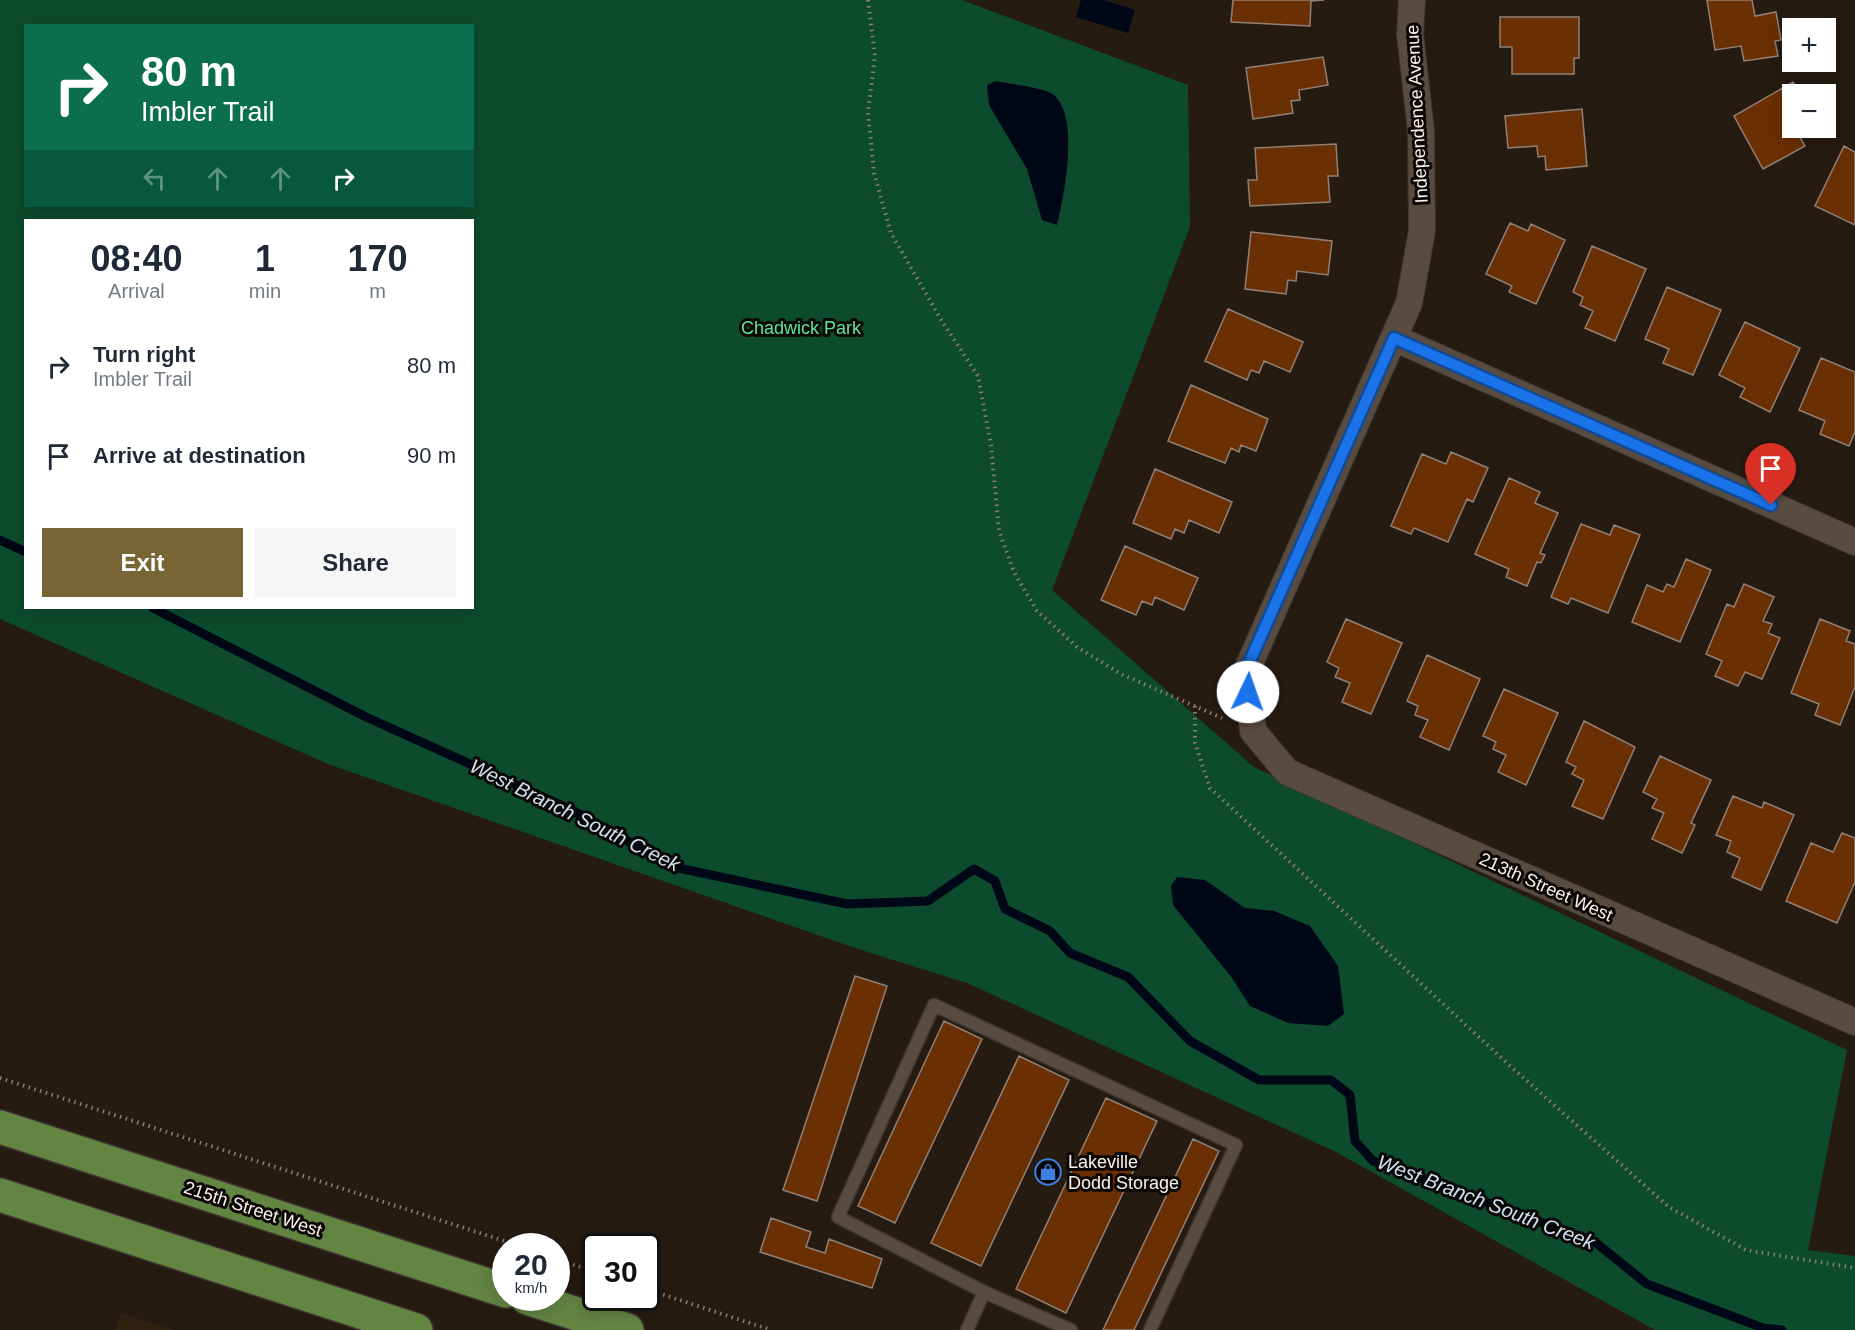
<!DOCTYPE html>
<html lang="en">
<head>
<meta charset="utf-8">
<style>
  body { margin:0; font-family:Arial,sans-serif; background:#f6f6f7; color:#1f2937; height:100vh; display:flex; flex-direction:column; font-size:22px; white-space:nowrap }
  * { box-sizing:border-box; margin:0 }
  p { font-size:20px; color:#747a83 }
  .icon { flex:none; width:33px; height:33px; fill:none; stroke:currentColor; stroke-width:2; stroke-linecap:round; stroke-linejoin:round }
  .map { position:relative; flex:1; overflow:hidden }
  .details { position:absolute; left:24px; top:219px; width:450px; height:390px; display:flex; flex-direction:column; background:#fff; border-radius:0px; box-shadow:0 3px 15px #0003 }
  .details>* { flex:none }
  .guide { position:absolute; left:24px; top:24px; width:450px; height:183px; border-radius:0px; box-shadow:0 3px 15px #0003; background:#0b6e4f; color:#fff; overflow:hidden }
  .tools { position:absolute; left:1782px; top:18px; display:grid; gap:12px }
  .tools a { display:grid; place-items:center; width:54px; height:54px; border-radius:0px; background:#fff; box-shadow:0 3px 15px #0003; font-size:30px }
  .speed { position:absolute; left:492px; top:1233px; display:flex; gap:12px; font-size:30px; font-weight:700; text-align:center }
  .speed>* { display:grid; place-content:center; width:78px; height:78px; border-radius:50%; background:#fff; box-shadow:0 3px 15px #0003; line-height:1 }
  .speed small { font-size:15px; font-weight:400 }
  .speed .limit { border:3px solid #111; border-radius:9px; background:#fff; color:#111 }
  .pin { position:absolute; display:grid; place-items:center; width:51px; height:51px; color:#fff; margin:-62px -26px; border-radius:50% 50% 50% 0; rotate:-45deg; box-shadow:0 0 6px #0007 }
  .pin .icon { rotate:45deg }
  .me { position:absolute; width:66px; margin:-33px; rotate:3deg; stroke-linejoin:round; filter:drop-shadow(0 0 4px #0008) }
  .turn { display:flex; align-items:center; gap:21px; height:126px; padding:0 18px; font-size:27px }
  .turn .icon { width:78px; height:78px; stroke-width:2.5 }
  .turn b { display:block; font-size:42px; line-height:51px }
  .lanes { display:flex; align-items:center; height:57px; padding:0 18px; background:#0003; justify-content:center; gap:30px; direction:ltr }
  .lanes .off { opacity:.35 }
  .eta { display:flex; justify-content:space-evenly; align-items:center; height:102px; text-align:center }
  .eta b { font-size:36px; font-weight:600; line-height:42px }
  .primary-button { display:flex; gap:12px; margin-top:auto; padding:12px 18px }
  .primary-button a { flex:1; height:69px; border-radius:0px; background:#786536; color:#fff; font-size:24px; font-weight:600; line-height:69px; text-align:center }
  .primary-button a+a { background:#f6f6f7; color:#1f2937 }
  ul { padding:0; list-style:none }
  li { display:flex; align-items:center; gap:18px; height:90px; padding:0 18px }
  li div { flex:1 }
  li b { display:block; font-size:22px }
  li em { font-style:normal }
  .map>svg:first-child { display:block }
  .built { fill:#312111 }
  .green { fill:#0c4b2e; fill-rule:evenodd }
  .water { fill:#000717 }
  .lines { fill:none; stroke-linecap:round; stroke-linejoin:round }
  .stream { stroke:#000717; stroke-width:9 }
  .building { fill:#6a2f02; stroke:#918077; stroke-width:1.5 }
  .service-casing { stroke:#3e3530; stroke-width:15 }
  .minor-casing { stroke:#3e3530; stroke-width:28 }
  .primary-casing { stroke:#3e3530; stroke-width:36 }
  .path { stroke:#887f76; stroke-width:4; stroke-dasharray:1.5 4.5; stroke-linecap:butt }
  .service { stroke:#584b40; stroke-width:12 }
  .minor { stroke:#584b40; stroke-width:26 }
  .primary { stroke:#638542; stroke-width:33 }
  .route-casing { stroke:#114b97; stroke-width:15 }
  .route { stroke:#1a73e8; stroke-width:10 }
  .labels { text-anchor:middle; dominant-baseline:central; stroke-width:6; stroke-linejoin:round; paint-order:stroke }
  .street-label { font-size:18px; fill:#faf2eb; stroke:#0b0704 }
  .park-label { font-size:18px; fill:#5ee49f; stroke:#0b0704 }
  .poi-label { font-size:18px; fill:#faf2eb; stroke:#0b0704; text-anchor:start }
  .water-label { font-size:20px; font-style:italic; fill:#cde1f1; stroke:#0b0704 }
</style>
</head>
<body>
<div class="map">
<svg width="1855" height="1330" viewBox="0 0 1855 1330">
  <rect width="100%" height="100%" fill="#261b11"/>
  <!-- built -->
  <path class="built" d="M121 1313 173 1330H115Z"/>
  <!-- green -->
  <path class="green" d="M0 0H962L1188 85 1190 227 1052 590 1254 767 1847 1050 1808 1250 1855 1256V1330H1655L1336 1152 967 983 855 948 328 764 0 619ZM26 26H472V206H26ZM26 220H472V608H26Z"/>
  <!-- water -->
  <path class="water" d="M1081 0H1104L1135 10 1128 33 1076 17Z
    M996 81C1009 84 1046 88 1054 95 1080 118 1064 195 1057 225L1042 220 1027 169 989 105 987 85Z
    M1177 877 1205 880 1245 908 1274 911 1310 926 1338 966 1344 1014 1328 1026 1288 1023 1250 1006 1232 978 1173 905 1171 886Z"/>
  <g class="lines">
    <!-- stream -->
    <path class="stream" d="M0 540 26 552
      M153 608 366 717 572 810 674 867 847 904 928 901 974 869 995 881 1005 909 1050 931 1070 953 1128 977 1190 1041 1259 1080H1331L1350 1095 1355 1141 1373 1161 1595 1242 1647 1284 1763 1328 1782 1330"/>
  </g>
  <!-- building -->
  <path class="building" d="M1233 0H1324L1311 1 1310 26 1231 22Z
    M1707 0H1752L1755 16 1776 12 1781 40 1775 41 1778 56 1744 61 1741 46 1715 50Z
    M1500 17H1579V58H1574V74H1512V47H1500Z
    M1323 57 1328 85 1299 90 1300 100 1291 101 1293 113 1253 119 1246 68Z
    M1793 82 1800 94H1792L1791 122 1805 146 1763 169 1734 116Z
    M1582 109 1587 166 1546 170 1545 156 1538 157 1537 146 1508 148 1505 116Z
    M1336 144 1338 176H1328L1330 202 1250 206 1248 180H1257L1255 148Z
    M1844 146 1855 152V225L1815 206Z
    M1510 223 1528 231 1531 224 1565 240 1536 304 1509 292 1512 286 1486 274Z
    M1251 232 1332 241 1328 275 1297 271 1296 281 1288 280 1286 294 1245 289Z
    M1592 246 1646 269 1615 341 1585 328 1593 311 1580 305 1583 297 1573 292Z
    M1667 287 1721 310 1693 375 1663 363 1669 349 1645 339Z
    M1228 309 1303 342 1290 372 1264 361 1259 373 1251 370 1247 380 1205 361Z
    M1745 322 1800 348 1770 412 1740 397 1745 388 1719 375Z
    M1821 358 1855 372V432L1849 446 1820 434 1825 421 1799 410Z
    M1191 385 1268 419 1256 451 1241 445 1239 452 1231 448 1225 463 1168 441Z
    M1451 452 1488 468 1473 502 1467 499 1448 542 1414 528 1411 534 1391 526 1422 454 1446 464Z
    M1155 469 1232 502 1219 533 1189 520 1184 533 1175 529 1171 539 1133 523Z
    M1509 478 1540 492 1535 503 1558 513 1540 553 1545 555 1541 563 1537 562 1527 586 1506 577 1509 569 1475 554Z
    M1581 524 1610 535 1614 525 1640 535 1608 613 1571 598 1568 604 1551 597Z
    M1125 546 1198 578 1184 610 1155 597 1152 605 1142 601 1136 615 1101 600Z
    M1686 559 1711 570 1680 642 1632 622 1647 585 1663 592 1667 584 1674 587Z
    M1744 584 1774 597 1763 621 1772 624 1768 633 1780 638 1762 679 1745 672 1738 686 1715 676 1722 661 1706 654 1727 604 1734 607Z
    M1346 619 1402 643 1371 714 1342 702 1350 683 1335 677 1339 668 1327 662Z
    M1820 619 1850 631 1846 641 1855 644V687L1840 725 1815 715 1819 704 1791 693Z
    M1427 655 1480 679 1449 750 1420 737 1428 720 1415 715 1418 706 1407 701Z
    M1504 689 1558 713 1526 785 1498 772 1506 755 1493 749 1496 742 1483 736Z
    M1584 721 1635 747 1603 819 1572 806 1584 780 1572 774 1576 767 1566 762Z
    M1660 756 1711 780 1691 823 1695 825 1682 853 1652 839 1664 813 1652 808 1657 799 1643 792Z
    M1733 796 1762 808 1764 802 1794 815 1761 890 1732 877 1740 858 1727 852 1731 841 1716 835Z
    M1842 833 1855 838V882L1837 923 1786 901 1811 843 1833 852Z
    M855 976 887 986 817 1201 783 1190Z
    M944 1021 982 1039 895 1223 858 1206Z
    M1019 1056 1069 1080 981 1266 931 1243Z
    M1106 1098 1157 1121 1066 1313 1016 1289Z
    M1193 1139 1219 1151 1134 1330H1103Z
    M771 1218 811 1232 806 1247 825 1253 829 1239 882 1259 872 1288 760 1252Z"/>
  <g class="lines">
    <!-- service casing -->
    <g class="service-casing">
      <path id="service" d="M967 1330 984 1292
        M1071 1330 984 1292 838 1217 934 1005 1236 1145 1150 1330"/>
    </g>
    <!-- minor casing -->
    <g class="minor-casing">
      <path id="minor" d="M1412 0 1410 34 1421 131 1422 231 1409 303 1246 672 1253 731 1287 772 1855 1022
        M1394 338 1855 542"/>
    </g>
    <!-- primary casing -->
    <g class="primary-casing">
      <path id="primary" d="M0 1127 506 1291
        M0 1195 416 1330
        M527 1298 627 1330"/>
    </g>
    <!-- path -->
    <path class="path" d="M868 0 875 56 868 112 874 173 891 233 940 318 978 376 991 445 999 531 1014 572 1037 611 1077 647 1121 674 1222 718
      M1195 706V743L1210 788 1508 1064 1669 1207 1746 1250 1855 1268
      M0 1078 520 1246
      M556 1259 596 1272
      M646 1289 771 1330"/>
    <!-- service -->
    <use href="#service" class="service"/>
    <!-- minor -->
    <use href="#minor" class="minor"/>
    <!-- primary -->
    <use href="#primary" class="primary"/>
  </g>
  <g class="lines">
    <!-- route casing -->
    <g class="route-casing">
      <path id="route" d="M1248 692 1245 672 1394 338 1771 505"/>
    </g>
    <!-- route -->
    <use href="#route" class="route"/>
  </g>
  <!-- icons -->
  <defs>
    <g id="shop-ring" transform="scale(1.35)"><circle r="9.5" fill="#0b0704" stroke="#3f7fe0" stroke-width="1.5"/><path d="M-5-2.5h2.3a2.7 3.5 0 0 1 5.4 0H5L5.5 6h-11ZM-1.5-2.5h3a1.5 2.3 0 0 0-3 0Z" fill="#3f7fe0"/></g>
  </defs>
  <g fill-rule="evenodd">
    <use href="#shop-ring" x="1048" y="1172"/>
  </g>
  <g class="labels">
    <!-- street labels -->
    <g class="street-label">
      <text transform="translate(1417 114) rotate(-93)">Independence Avenue</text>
      <text transform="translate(1546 887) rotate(24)">213th Street West</text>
      <text transform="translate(253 1209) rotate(18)">215th Street West</text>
    </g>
    <!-- park labels -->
    <g class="park-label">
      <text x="801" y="328">Chadwick Park</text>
    </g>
    <!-- poi labels -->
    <g class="poi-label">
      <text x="1068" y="1162">Lakeville<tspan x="1068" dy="21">Dodd Storage</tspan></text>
    </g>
    <!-- water labels -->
    <g class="water-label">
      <text transform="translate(575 815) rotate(26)">West Branch South Creek</text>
      <text transform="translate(1486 1202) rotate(21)">West Branch South Creek</text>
    </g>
  </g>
</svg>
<div class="tools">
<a>+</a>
<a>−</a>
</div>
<div class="speed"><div>20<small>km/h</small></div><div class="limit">30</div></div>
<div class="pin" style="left:1771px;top:505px;background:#d93025"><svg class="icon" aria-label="arrive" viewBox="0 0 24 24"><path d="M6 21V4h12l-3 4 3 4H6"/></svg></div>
<svg class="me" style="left:1248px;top:692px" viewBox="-20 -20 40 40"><circle r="19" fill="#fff"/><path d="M0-13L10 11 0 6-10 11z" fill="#1a73e8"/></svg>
<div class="guide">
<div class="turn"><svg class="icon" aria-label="right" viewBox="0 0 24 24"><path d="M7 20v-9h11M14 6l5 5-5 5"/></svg><div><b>80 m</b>Imbler Trail</div></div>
<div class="lanes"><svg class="icon off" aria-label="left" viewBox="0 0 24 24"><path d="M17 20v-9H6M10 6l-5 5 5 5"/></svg><svg class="icon off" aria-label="ahead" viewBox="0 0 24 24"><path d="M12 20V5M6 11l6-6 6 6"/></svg><svg class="icon off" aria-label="ahead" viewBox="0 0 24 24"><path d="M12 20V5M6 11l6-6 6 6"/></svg><svg class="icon" aria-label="right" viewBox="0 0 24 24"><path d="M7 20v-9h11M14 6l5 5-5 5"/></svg></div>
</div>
<section class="details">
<div class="eta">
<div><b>08:40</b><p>Arrival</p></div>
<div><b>1</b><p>min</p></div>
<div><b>170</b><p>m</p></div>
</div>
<ul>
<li><svg class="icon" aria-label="right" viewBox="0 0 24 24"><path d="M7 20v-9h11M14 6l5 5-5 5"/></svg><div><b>Turn right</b><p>Imbler Trail</p></div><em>80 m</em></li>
<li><svg class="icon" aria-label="arrive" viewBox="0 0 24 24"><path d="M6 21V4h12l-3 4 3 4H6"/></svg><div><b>Arrive at destination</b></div><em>90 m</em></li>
</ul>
<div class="primary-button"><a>Exit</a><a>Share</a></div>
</section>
</div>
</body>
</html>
